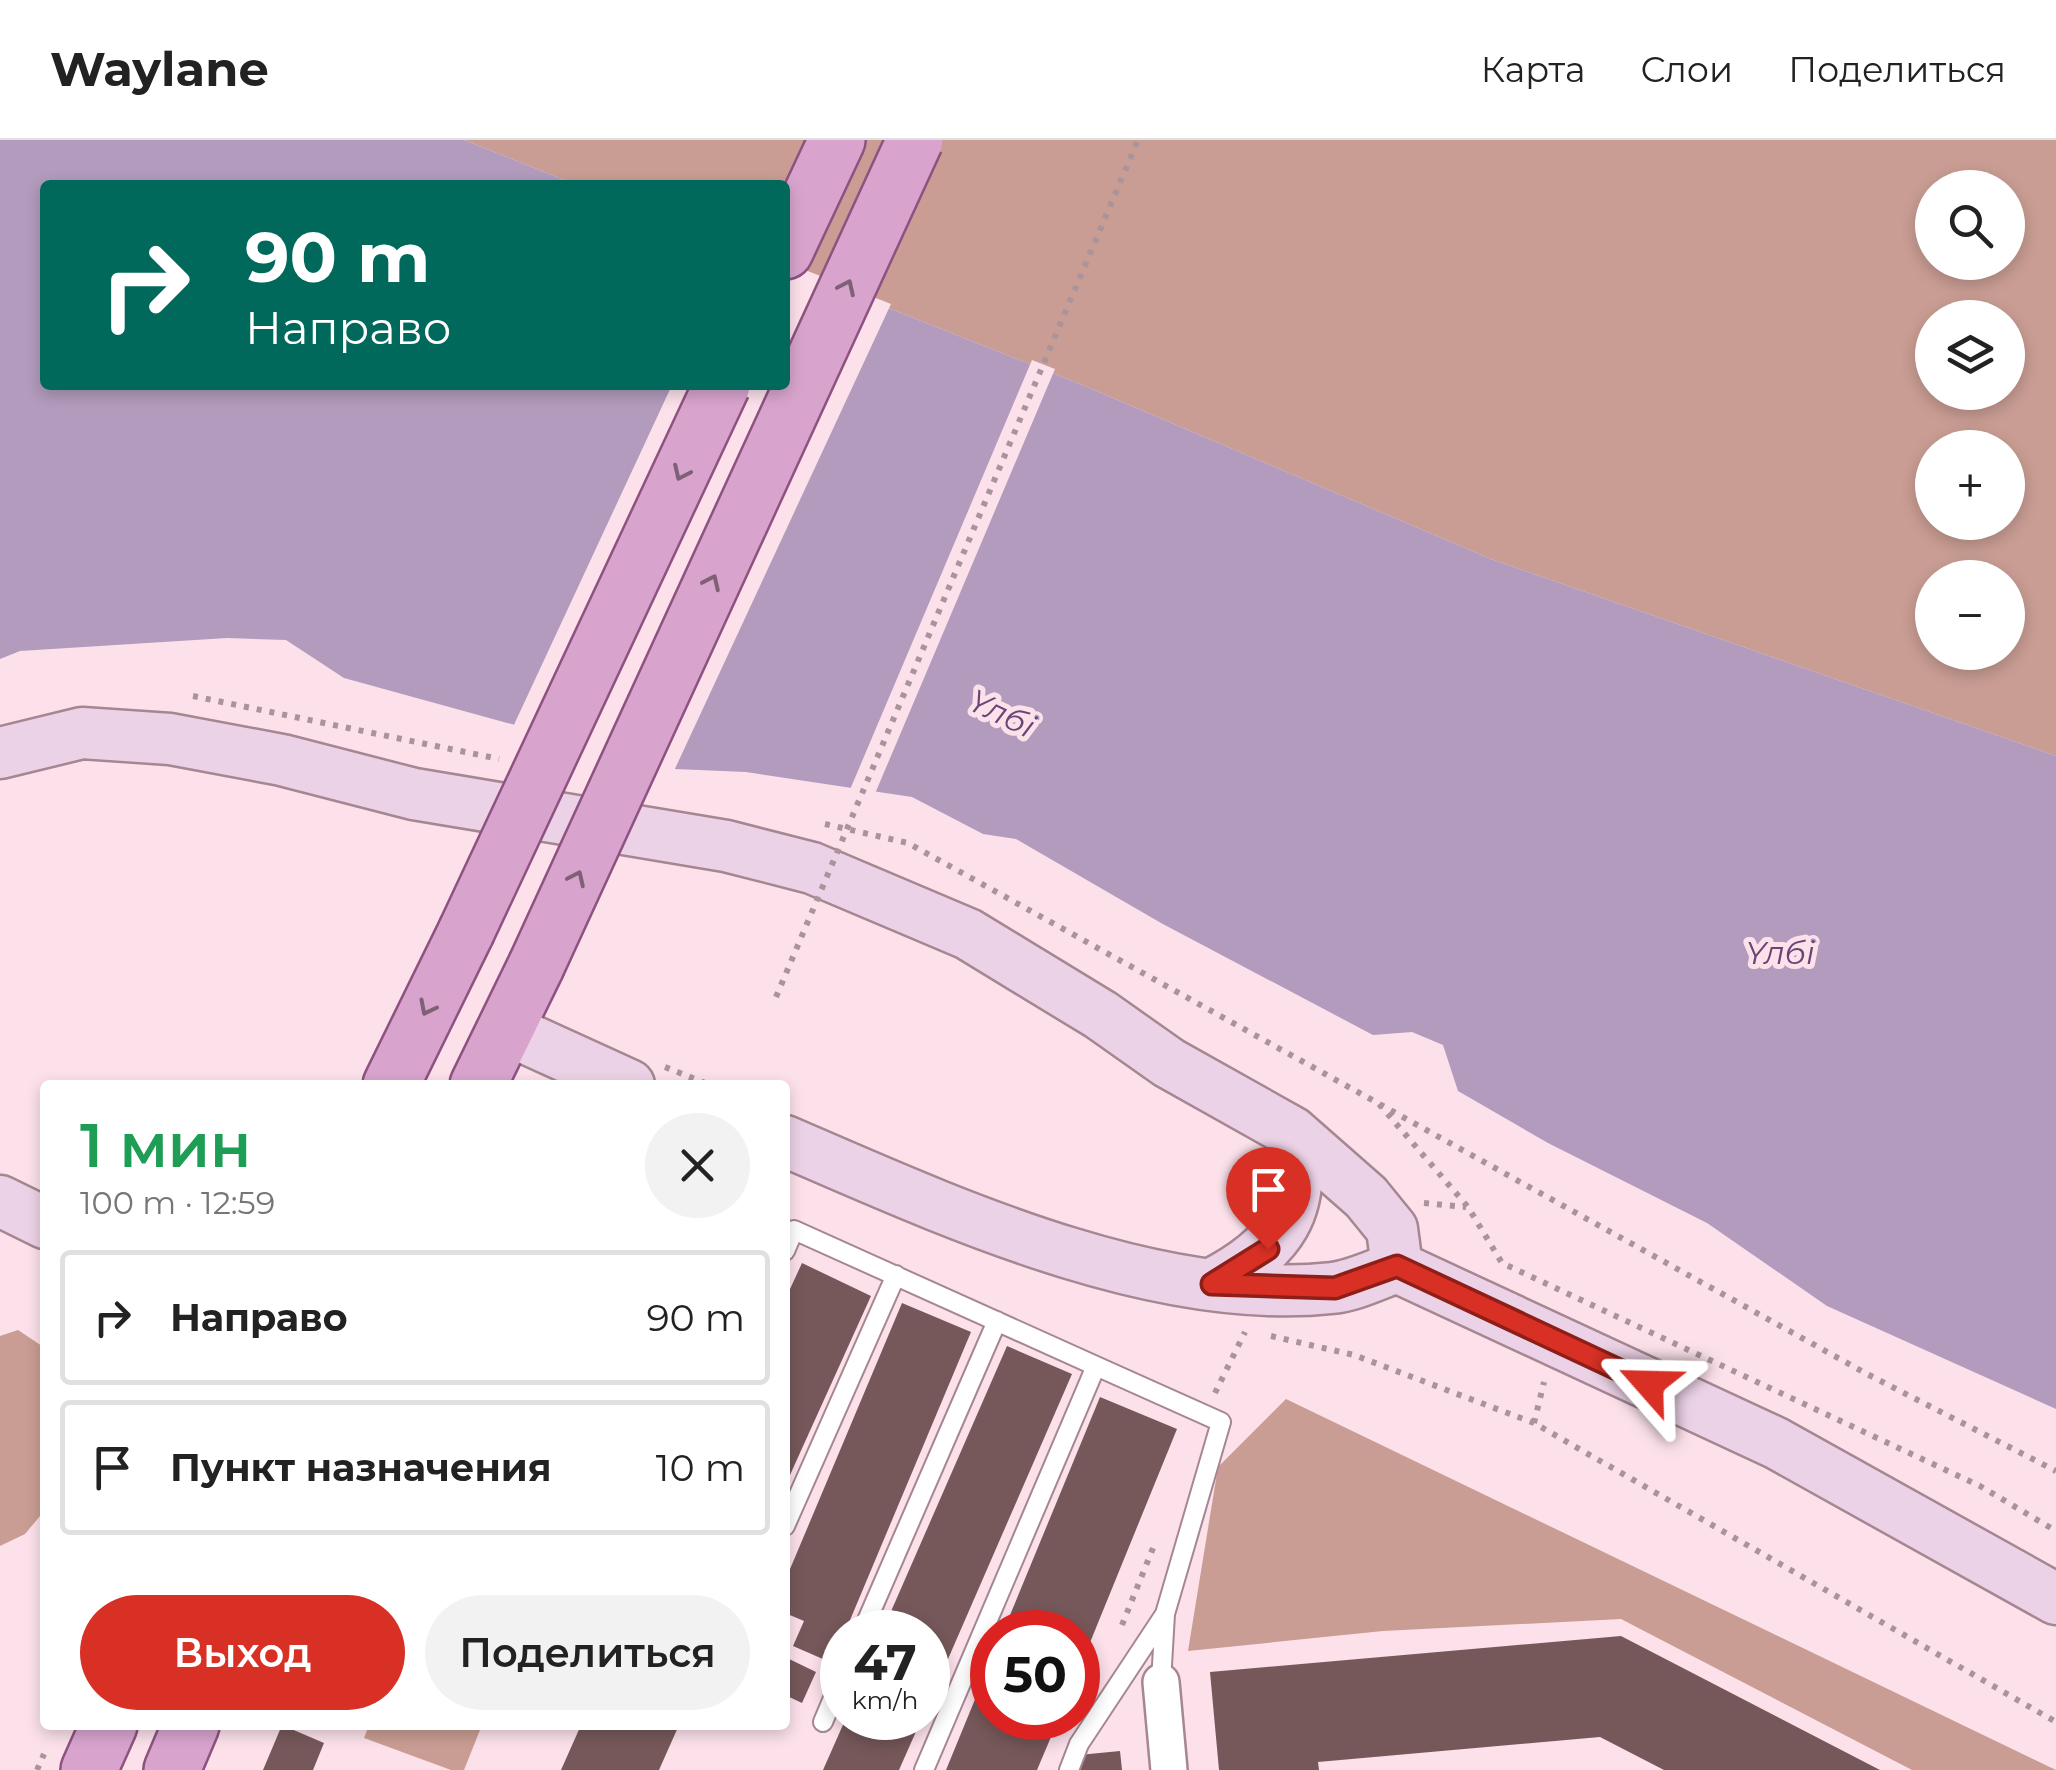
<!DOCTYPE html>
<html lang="ru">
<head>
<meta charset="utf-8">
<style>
  body { margin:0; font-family:Montserrat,sans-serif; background:#f2f2f2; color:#222; height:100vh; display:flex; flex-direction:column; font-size:38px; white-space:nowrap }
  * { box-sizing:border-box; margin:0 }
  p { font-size:32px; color:#767676 }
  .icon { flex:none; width:55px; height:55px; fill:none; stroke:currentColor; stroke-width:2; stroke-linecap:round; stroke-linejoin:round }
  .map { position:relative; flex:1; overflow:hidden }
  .panel { position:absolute; left:40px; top:940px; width:750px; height:650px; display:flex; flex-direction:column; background:#fff; border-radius:10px; box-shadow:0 5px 15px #0003 }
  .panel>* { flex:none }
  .hud { position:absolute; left:40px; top:40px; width:750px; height:210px; border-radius:10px; box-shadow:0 5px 15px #0003; background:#00695c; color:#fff; overflow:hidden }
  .fabs { position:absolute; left:1915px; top:30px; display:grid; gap:20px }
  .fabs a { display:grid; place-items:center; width:110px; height:110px; border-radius:50%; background:#fff; box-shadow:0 5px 15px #0003; font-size:50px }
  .speed { position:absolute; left:820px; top:1470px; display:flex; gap:20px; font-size:50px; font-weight:700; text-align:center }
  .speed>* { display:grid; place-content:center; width:130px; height:130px; border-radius:50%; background:#fff; box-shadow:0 5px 15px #0003; line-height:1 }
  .speed small { font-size:25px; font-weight:400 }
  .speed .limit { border:15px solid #d22; background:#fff; color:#111 }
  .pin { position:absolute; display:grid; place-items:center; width:85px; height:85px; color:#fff; margin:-102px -42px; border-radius:50% 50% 50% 0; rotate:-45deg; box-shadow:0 0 10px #0007 }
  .pin .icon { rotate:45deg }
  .me { position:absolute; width:110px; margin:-55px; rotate:295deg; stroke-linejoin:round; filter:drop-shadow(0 0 8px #0008) }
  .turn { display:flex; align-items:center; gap:35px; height:210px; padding:0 40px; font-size:45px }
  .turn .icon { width:130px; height:130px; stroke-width:2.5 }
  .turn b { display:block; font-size:70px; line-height:85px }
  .round { display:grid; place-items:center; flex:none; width:105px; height:105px; border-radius:52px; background:#f2f2f2 }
  .overview { display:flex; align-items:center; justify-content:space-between; height:170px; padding:0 40px }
  h1 { font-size:60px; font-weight:600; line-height:75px; color:#1e9e55 }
  .cta { display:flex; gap:20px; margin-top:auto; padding:20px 40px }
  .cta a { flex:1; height:115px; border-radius:60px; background:#d93025; color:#fff; font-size:40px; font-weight:600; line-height:115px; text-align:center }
  .cta a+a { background:#f2f2f2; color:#222 }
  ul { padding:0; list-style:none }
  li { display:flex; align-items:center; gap:30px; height:135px; margin:0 20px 15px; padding:0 20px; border:5px solid #e0e0e0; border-radius:10px }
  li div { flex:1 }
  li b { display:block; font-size:38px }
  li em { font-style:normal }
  header { display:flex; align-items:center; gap:60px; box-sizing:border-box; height:140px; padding:0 50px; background:#fff; border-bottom:2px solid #e0e0e0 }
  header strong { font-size:48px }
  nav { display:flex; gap:55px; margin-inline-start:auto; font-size:35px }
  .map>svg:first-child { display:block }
  .forest { fill:#c99d93; fill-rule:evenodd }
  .water { fill:#b29bbd }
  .pier { fill:#fce1eb }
  .building { fill:#76585a }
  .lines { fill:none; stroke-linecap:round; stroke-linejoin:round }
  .lane-casing { stroke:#a58691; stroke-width:22 }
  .street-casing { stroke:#a58691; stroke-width:40 }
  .secondary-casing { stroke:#a58691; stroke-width:55 }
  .primary-casing { stroke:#8e5281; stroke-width:60 }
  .path { stroke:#a9949c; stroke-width:6; stroke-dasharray:5 8; stroke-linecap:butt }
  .lane { stroke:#fff; stroke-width:18 }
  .street { stroke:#fff; stroke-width:35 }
  .secondary { stroke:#ecd2e6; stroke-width:50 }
  .primary { stroke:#d8a4ce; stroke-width:55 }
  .primary-bridge-casing { stroke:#8e5281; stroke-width:60; stroke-linecap:butt }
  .path-bridge { stroke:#a9949c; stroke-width:6; stroke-dasharray:5 8; stroke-linecap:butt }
  .primary-bridge { stroke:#d8a4ce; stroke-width:55 }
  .oneway { stroke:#7f6076 }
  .route-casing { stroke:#8d1f18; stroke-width:25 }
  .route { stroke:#d93025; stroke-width:18 }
  .labels { text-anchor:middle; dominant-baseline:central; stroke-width:10; stroke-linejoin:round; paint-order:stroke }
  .water-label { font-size:32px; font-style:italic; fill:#674675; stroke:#fce1eb }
</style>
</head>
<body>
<header>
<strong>Waylane</strong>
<nav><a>Карта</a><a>Слои</a><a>Поделиться</a></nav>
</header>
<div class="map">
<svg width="2056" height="1630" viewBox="0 0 2056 1630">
  <rect width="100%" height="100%" fill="#fce1eb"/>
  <!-- forest -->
  <path class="forest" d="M464 0H2056V616L1491 419 1080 244 785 127V45H577ZM1932 48H2008V122H1932ZM1932 178H2008V252H1932ZM1932 308H2008V382H1932ZM1932 438H2008V512H1932Z
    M18 1190 45 1208V1370L25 1394 0 1406V1196Z
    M1286 1259 2056 1630H1912L1621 1479 1383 1491 1188 1511 1218 1327Z
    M369 1585H482L464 1630H451L364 1598Z"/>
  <!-- water -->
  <path class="water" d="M0 0H464L577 45H45V245H785V127L1080 244 1491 419 2056 616V1269L1827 1166 1707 1083 1548 1003 1458 951 1443 905 1412 892 1373 895 1161 783 1016 699 983 694 912 657 746 632 675 629 344 538 286 500 227 498 20 511 0 519Z"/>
  <!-- pier -->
  <path class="pier" d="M785 122 891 164 673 633 512 589 672 245H785Z
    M1032 220 1055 229 874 656 849 652Z"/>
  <!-- building -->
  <path class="building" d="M802 1123 871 1156 785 1346V1160Z
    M902 1163 971 1192 832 1523 793 1506 804 1481 785 1473V1441Z
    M1007 1206 1072 1234 928 1565V1492H882Z
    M1100 1257 1177 1289 1078 1532V1492H1003Z
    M1621 1496 1880 1630H1664L1600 1597 1318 1622 1319 1630H1219L1210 1532Z
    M785 1517 816 1532 802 1563 785 1555Z
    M992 1518V1578H1059L1037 1630H946Z
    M846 1578H922L899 1630H823Z
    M282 1585 324 1603 313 1630H263Z
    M581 1585H679L659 1630H561Z
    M1120 1611 1122 1630H1081L1079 1615Z"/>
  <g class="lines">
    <!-- lane casing -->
    <g class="lane-casing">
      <path id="lane" d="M785 1111 794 1090 1096 1226
        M785 1386 896 1135
        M862 1492 997 1181
        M823 1582 842 1537
        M924 1630 1096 1226 1221 1282 1165 1474 1161 1542
        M1069 1630 1079 1604 1165 1474"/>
    </g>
    <!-- street casing -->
    <g class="street-casing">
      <path id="street" d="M1161 1542 1169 1630"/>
    </g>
    <!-- secondary casing -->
    <g class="secondary-casing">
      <path id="secondary" d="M0 613 82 593 170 599 282 620 414 654 726 706 812 728 968 794 1101 875 1169 923 1292 992 1366 1057 1392 1089 1397 1127 1776 1303 2056 1459
        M506 889 629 945
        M785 1001C945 1070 1154 1167 1332 1148 1353 1146 1377 1134 1397 1127
        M0 1061 45 1083
        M1212 1144C1280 1109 1309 1070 1292 992"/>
    </g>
    <!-- primary casing -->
    <g class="primary-casing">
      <path id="primary" d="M785 111 837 0
        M391 945 466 792
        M478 945 536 826
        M89 1630 109 1585
        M172 1630 191 1585"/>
    </g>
    <!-- path -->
    <path class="path" d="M193 556 499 619
      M825 684 908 703 1867 1234 2056 1331
      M665 927 710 945
      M1379 964 1468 1067 1502 1123 1980 1346 2056 1391
      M1424 1063 1466 1067
      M1271 1196 1354 1215 1534 1283 2056 1582
      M1215 1253 1245 1192
      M1534 1283 1544 1242
      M1122 1485 1153 1408
      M37 1630 44 1614"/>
    <!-- lane -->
    <use href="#lane" class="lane"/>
    <!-- street -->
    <use href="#street" class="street"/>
    <!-- secondary -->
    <use href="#secondary" class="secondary"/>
    <!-- primary -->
    <use href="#primary" class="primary"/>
    <!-- primary-bridge casing -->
    <g class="primary-bridge-casing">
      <path id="primary-bridge" d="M466 792 722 245
        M536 826 915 0"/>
    </g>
    <!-- path-bridge -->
    <path class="path-bridge" d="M776 857 1138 0"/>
    <!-- primary-bridge -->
    <use href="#primary-bridge" class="primary-bridge"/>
  </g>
  <!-- one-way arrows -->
  <defs><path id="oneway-chevron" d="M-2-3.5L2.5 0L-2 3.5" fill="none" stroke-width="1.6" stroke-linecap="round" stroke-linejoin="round" transform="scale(2.5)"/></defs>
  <g class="oneway">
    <use href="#oneway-chevron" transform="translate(847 147) rotate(-65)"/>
    <use href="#oneway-chevron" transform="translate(681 333) rotate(115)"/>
    <use href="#oneway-chevron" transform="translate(712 442) rotate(-65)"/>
    <use href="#oneway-chevron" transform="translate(577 738) rotate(-65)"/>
    <use href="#oneway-chevron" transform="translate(427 868) rotate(117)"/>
  </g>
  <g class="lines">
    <!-- route casing -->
    <g class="route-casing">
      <path id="route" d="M1268 1109 1212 1144 1335 1148 1397 1126 1649 1244"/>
    </g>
    <!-- route -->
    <use href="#route" class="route"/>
  </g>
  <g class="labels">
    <!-- water labels -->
    <g class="water-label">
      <text transform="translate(1002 573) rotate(26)">Үлбі</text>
      <text x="1780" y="812">Үлбі</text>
    </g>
  </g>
</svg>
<div class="fabs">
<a><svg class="icon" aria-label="search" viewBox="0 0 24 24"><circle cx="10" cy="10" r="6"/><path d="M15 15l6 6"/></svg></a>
<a><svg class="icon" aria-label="layers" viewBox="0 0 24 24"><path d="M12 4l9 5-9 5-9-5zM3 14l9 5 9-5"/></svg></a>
<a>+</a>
<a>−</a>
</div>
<div class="speed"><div>47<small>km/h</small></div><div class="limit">50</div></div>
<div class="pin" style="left:1268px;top:1109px;background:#d93025"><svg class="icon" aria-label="arrive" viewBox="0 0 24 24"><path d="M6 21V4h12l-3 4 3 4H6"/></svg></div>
<svg class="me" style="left:1649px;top:1244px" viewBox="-20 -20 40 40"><path d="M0-17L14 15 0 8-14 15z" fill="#d93025" stroke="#fff" stroke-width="4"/></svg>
<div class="hud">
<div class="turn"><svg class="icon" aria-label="right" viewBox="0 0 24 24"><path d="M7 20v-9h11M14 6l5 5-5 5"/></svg><div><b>90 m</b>Направо</div></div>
</div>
<section class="panel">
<div class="overview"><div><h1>1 мин</h1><p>100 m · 12:59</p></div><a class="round"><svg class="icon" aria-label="close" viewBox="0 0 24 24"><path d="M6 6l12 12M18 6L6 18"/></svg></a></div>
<ul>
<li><svg class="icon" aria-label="right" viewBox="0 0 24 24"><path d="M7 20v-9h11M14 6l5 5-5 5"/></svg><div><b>Направо</b></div><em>90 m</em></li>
<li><svg class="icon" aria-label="arrive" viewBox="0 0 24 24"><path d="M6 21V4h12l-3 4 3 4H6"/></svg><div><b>Пункт назначения</b></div><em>10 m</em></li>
</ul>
<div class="cta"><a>Выход</a><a>Поделиться</a></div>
</section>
</div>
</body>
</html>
